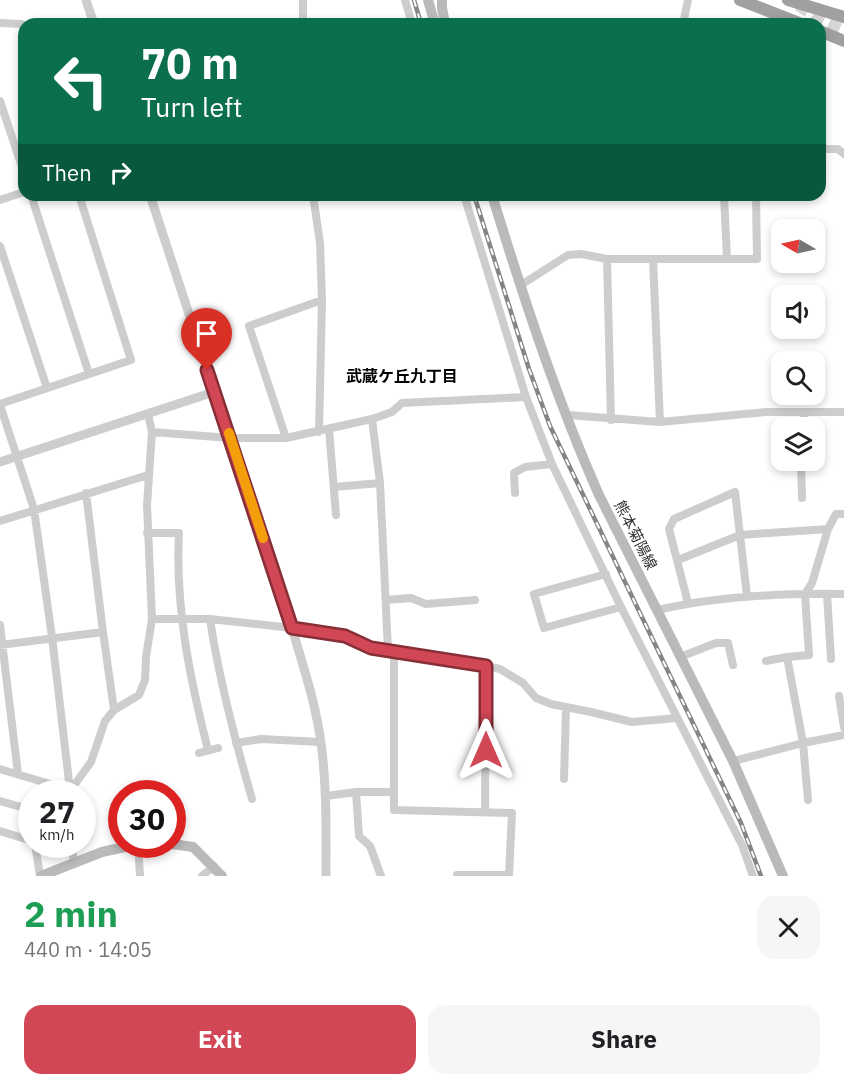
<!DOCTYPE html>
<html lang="en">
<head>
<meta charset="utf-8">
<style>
  body { margin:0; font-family:"IBM Plex Sans","Noto Sans JP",sans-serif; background:#f6f6f6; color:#202124; height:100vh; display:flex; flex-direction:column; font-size:22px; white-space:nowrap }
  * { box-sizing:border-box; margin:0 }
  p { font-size:20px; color:#757577 }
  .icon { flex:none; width:33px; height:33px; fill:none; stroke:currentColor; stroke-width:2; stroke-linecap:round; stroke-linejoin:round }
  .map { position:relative; height:876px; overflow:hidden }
  .drawer { display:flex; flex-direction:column; background:#fff; flex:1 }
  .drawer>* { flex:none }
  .guide { position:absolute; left:18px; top:18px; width:808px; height:183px; border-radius:18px; box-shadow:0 3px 9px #0003; background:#0b6e4f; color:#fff; overflow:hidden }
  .needle { width:39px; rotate:279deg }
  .tools { position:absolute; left:771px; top:219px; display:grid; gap:12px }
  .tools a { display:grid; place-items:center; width:54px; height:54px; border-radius:12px; background:#fff; box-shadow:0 3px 9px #0003; font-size:30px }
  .speed { position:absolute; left:18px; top:780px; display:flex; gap:12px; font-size:30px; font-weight:700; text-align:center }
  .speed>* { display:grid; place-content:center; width:78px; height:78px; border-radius:50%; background:#fff; box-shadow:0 3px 9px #0003; line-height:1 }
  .speed small { font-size:15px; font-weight:400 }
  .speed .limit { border:9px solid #d22; background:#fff; color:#111 }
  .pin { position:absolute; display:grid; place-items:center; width:51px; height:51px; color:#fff; margin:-62px -26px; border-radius:50% 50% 50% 0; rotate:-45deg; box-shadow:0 0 6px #0007 }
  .pin .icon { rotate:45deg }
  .me { position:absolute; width:66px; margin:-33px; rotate:0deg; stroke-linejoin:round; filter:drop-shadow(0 0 4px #0008) }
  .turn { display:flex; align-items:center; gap:21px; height:126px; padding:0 24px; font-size:27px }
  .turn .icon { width:78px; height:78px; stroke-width:2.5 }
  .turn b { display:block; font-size:42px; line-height:51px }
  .then { display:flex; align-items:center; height:57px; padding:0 24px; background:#0003; gap:12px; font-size:22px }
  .round { display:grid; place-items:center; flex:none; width:63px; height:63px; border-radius:18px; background:#f6f6f6 }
  .overview { display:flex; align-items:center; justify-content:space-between; height:102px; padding:0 24px }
  h1 { font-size:36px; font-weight:700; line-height:45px; color:#1e9e55 }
  .cta { display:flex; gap:12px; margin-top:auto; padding:12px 24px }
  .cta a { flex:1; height:69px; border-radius:18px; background:#d14755; color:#fff; font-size:24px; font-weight:700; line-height:69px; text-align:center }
  .cta a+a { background:#f6f6f6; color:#202124 }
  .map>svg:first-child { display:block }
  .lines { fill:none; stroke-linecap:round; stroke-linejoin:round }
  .trunk-tunnel { stroke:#d6d6d6; stroke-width:12; stroke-dasharray:12 6; stroke-linecap:butt }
  .minor { stroke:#cdcdcd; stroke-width:8 }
  .tertiary { stroke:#cdcdcd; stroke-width:9 }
  .secondary { stroke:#bababa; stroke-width:10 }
  .trunk { stroke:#a0a0a0; stroke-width:12 }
  .rail-casing { stroke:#858585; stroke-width:4.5 }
  .rail { stroke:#fff; stroke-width:2; stroke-dasharray:7; stroke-linecap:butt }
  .route-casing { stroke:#882e37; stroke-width:15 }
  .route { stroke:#d14755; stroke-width:10 }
  .slow { stroke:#f59e0b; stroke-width:10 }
  .labels { text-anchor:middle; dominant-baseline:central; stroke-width:6; stroke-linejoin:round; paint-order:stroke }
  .street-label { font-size:15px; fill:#303030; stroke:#fff }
  .neighbourhood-label { font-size:16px; font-weight:bold; fill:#000; stroke:#fff }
</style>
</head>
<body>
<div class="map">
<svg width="844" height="876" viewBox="0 0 844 876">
  <rect width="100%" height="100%" fill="#fff"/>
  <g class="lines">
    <!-- trunk-tunnel -->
    <path class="trunk-tunnel" d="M798 5 818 18 844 30"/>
    <!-- minor -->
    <path class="minor" d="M405 0 412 24
      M0 23 22 24 24 30
      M303 24V0
      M683 24 688 0
      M0 101 24 173
      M820 149H838L844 154
      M31 195 89 374
      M313 195 320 243 322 300 319 432
      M464 195 526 397 552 464 621 607 742 845 753 876
      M724 195 727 259
      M0 200 24 192
      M0 246 47 388
      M607 259 611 420
      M653 259 660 422
      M521 285 568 255 581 254 607 259H757L756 195
      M0 404 131 360 79 195
      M0 405 34 509 52 637 70 790 0 769
      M804 412 805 428
      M568 415 660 422 766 412H844
      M372 419 380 483 388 650
      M329 429 336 515
      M152 432 230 438H286L372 419 392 412 402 403 526 397
      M286 438 249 326 322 300
      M801 460 802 498
      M334 487 380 483
      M86 493 103 632 114 710
      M515 493 514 473 525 467 552 464
      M0 521 148 475
      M147 533H179C175 607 190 679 208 750
      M678 560 740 535 828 529
      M606 574 534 594 544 628 621 607
      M827 594 831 659
      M386 600 411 598 426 604 475 600
      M688 603 669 529 674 519 735 492 747 596
      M658 610C718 596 782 593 844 594
      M152 619H210L292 628 345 636 371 648 473 663 500 669 523 683 536 698 551 704 591 712 632 722 677 718
      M210 619C219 680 235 740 252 799
      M0 625 18 774
      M0 645 103 632
      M394 653V810L512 813 509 876
      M680 657 716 643H728L733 665
      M766 661 787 657
      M839 696 844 727
      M236 743 261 739 321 742
      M199 753 218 748
      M733 761 803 743 787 657 809 655 805 594 812 583 828 529 836 514H844
      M564 779 566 708
      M70 791 91 762 105 721 114 710 139 695 145 680 146 657 152 619 147 505 152 432 148 414
      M356 792 359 836 370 846 381 876
      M326 796 356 792H394
      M808 800 803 743 844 735
      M0 801 32 810
      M485 812 486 666
      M0 831 32 841
      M35 844 40 876
      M71 844 74 862
      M138 844 140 876
      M457 875H509
      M202 876 214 866"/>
    <!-- tertiary -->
    <path class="tertiary" d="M86 0 94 24
      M150 195 292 628C303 666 316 704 321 743 327 787 326 832 326 876
      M0 462 214 392"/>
    <!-- secondary -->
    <path class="secondary" d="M428 0 435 24
      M442 0V8L445 24
      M492 195C523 296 556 398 599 495L733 761 783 876
      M172 844 193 847 222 876
      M41 876 102 852 138 844"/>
    <!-- trunk -->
    <path class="trunk" d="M740 0 802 24
      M788 0 844 17
      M820 31 844 41"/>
    <!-- rail casing -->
    <g class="rail-casing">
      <path id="rail" d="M414 0 421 24
        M474 195 529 369 550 426 741 823 761 876"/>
    </g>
    <!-- rail -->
    <use href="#rail" class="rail"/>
  </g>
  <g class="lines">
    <!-- route casing -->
    <g class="route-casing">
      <path id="route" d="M207 370 292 628 345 636 371 648 486 666V750"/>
    </g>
    <!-- route -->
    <use href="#route" class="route"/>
    <!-- slow -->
    <path class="slow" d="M229 433 263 538"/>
  </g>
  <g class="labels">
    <!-- street labels -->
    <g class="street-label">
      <text transform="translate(636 535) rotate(63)">熊本菊陽線</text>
    </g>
    <!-- neighbourhood labels -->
    <g class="neighbourhood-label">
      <text x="402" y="376">武蔵ケ丘九丁目</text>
    </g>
  </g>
</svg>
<div class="tools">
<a><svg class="needle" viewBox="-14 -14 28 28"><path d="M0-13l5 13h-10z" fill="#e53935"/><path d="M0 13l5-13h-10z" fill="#757577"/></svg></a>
<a><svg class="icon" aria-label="sound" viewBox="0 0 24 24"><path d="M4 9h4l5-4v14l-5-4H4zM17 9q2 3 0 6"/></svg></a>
<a><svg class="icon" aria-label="search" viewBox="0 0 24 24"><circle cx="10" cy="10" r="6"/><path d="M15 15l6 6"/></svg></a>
<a><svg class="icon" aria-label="layers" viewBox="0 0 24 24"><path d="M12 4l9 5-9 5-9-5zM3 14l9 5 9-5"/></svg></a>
</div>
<div class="speed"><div>27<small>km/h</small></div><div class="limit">30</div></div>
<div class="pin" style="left:207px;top:370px;background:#d93025"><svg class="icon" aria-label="arrive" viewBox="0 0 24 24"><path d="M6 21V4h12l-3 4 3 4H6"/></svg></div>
<svg class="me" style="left:486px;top:750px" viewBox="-20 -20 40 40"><path d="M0-17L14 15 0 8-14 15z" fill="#d14755" stroke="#fff" stroke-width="4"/></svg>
<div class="guide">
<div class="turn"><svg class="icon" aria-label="left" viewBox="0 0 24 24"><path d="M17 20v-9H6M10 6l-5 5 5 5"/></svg><div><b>70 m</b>Turn left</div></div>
<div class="then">Then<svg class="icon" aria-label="right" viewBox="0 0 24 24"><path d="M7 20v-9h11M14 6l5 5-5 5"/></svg></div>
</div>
</div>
<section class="drawer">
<div class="overview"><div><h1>2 min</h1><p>440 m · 14:05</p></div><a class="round"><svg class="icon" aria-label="close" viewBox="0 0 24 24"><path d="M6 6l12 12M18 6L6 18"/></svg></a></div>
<div class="cta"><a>Exit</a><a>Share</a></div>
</section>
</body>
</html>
